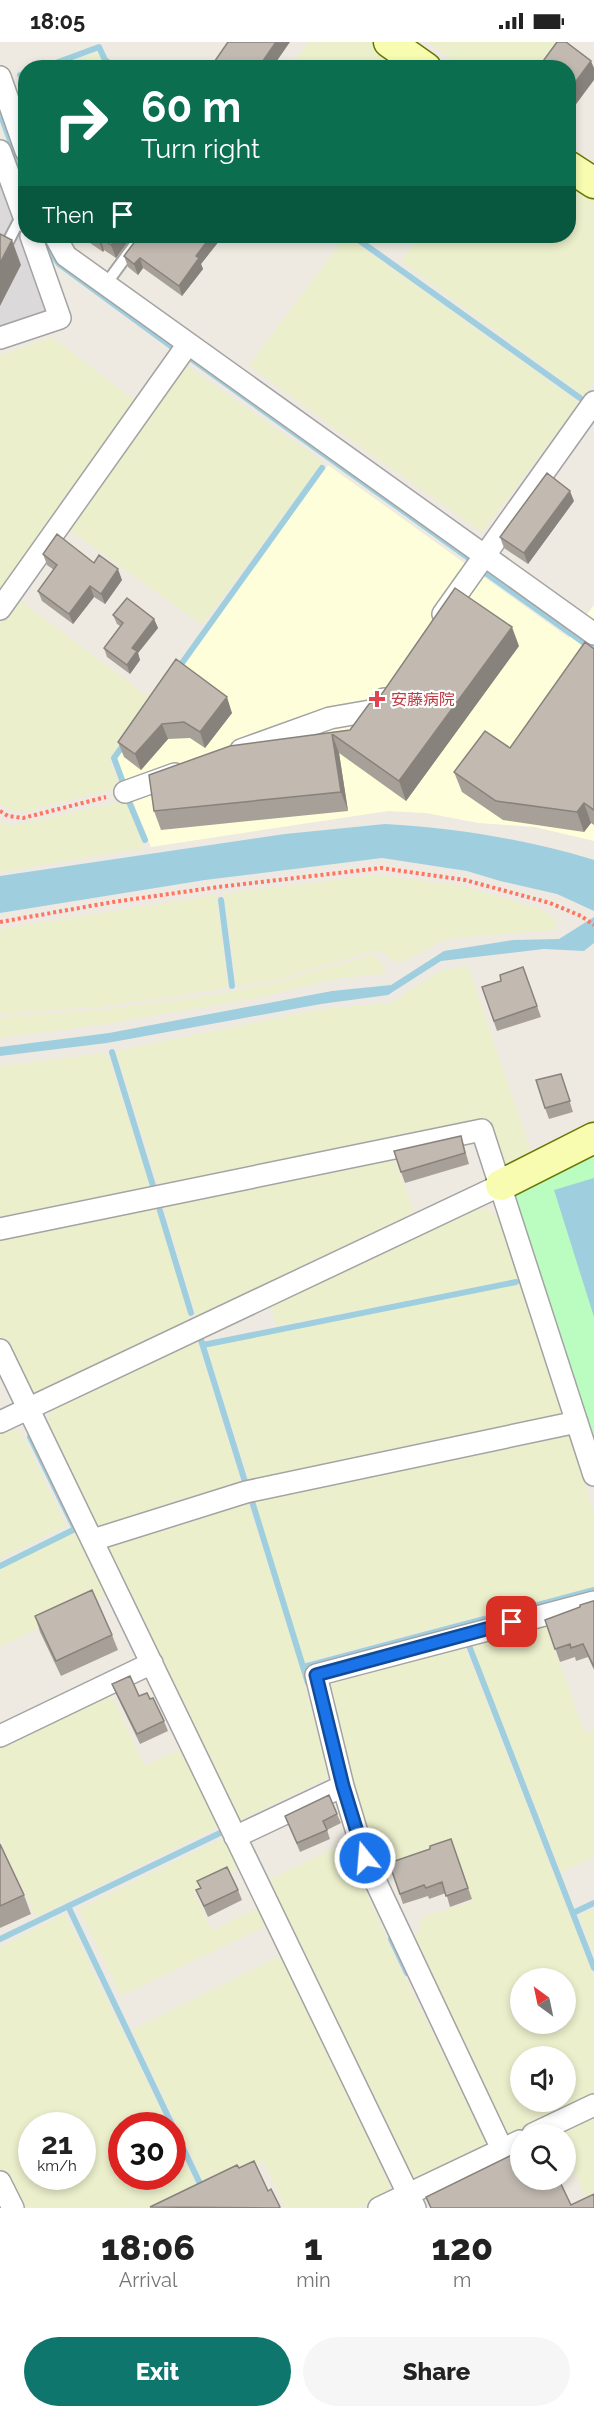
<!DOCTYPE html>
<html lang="en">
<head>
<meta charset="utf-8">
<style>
  body { margin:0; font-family:Raleway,"Noto Sans JP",sans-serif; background:#f6f6f6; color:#222; height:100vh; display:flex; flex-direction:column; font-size:22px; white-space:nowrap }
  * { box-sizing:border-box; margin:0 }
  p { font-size:20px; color:#767676 }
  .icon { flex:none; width:33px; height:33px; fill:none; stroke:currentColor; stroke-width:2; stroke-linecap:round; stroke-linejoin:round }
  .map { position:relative; height:2166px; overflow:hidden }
  .sheet { display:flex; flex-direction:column; background:#fff; flex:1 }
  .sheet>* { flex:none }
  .top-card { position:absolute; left:18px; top:18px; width:558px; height:183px; border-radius:24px; box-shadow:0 3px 9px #0003; background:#0b6e4f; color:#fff; overflow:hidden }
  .needle { width:39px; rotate:327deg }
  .fabs { position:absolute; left:510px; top:1926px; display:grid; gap:12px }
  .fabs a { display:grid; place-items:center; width:66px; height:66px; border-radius:50%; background:#fff; box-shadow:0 3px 9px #0003; font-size:30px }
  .speed { position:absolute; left:18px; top:2070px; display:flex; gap:12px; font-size:30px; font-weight:700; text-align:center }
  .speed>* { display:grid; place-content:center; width:78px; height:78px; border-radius:50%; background:#fff; box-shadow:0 3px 9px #0003; line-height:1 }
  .speed small { font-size:15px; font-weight:400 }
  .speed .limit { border:9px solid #d22; background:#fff; color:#111 }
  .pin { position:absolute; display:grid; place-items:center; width:51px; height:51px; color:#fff; margin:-26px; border-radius:12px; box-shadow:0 3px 9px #0006 }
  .me { position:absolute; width:66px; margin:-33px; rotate:343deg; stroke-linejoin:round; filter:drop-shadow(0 0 4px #0008) }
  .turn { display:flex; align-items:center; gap:21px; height:126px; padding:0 24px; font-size:27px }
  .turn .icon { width:78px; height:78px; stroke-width:2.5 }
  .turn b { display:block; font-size:42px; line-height:51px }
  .then { display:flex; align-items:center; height:57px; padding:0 24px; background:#0003; gap:12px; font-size:22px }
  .eta { display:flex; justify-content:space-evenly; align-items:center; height:102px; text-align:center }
  .eta b { font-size:36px; font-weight:800; line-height:42px }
  .button { display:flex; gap:12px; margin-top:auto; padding:12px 24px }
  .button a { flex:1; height:69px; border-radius:36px; background:#0f766e; color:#fff; font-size:24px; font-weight:800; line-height:69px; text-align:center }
  .button a+a { background:#f6f6f6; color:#222 }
  .status { display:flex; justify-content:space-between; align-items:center; height:42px; padding:0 30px; background:#fff; direction:ltr }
  .status svg { height:16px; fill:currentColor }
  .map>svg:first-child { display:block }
  .residential { fill:#dbd9d9 }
  .education { fill:#feffda }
  .farmland { fill:#ebefcb; fill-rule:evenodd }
  .park { fill:#bbfcc1 }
  .water { fill:#9fcfdf }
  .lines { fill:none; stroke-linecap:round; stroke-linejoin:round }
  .stream { stroke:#9fcfdf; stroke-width:6 }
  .lane-casing { stroke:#a3a3a3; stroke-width:14 }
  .street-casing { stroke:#a3a3a3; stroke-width:24 }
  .secondary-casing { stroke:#687700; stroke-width:33 }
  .path { stroke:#ff7562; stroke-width:4; stroke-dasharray:3 3; stroke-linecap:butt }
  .lane { stroke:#fff; stroke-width:10 }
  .street { stroke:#fff; stroke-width:21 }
  .secondary { stroke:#f7fcb1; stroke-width:30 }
  .wall { fill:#a7a098 }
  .shaded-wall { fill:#88827c }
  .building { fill:#c2bab1; stroke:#88827c; stroke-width:1.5 }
  .route-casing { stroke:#114b97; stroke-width:15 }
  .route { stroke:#1a73e8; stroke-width:10 }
  .health-dot { fill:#e0444e; stroke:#fff; stroke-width:2 }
  .labels { text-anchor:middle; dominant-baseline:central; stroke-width:4.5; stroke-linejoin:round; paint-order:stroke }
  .health-label { font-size:16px; fill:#be3a42; stroke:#fff; text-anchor:start }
</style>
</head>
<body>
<div class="status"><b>18:05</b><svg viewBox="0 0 49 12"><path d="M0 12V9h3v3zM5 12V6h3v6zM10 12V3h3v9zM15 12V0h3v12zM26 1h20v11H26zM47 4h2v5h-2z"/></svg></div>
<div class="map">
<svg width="594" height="2166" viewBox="0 0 594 2166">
  <rect width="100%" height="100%" fill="#eeeae1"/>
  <!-- residential -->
  <path class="residential" d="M0 134 48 267 43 275 0 289Z"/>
  <!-- education -->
  <path class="education" d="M328 423 569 596 594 563V799L535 785 479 781 426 771 388 769 151 805 116 717Z"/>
  <!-- farmland -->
  <path class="farmland" d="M308 0H373L410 25 290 26Z
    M427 0H568L550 26 463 25Z
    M99 10 103 20 111 25H59Z
    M569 138 594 155V340L584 354 401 219 420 194H568Z
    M346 194 579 361 482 490 344 393 249 323Z
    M52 295 135 359 0 547V313Z
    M183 321 323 420 202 583 67 486Z
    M16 555 151 657 109 718 121 745 24 770 9 768 0 761V579Z
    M126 759 144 806 0 830V779L10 784Z
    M376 833 462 844 544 868 557 880 554 888 455 896 442 899 404 919 395 920 381 910 374 909 279 937 237 944 224 852Z
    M216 853 228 946 109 964 0 972V887Z
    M373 913 378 916 386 930 381 932 341 936 252 957 106 982 0 996V975L109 967 219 952 278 940Z
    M468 924 531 1110 501 1124 486 1083 160 1148 116 1009 323 967 391 961 440 929Z
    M107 1011 152 1150 0 1182V1024Z
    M392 1111 414 1170 197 1277 162 1159Z
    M155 1160 190 1280 37 1351 29 1353 0 1298V1192Z
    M476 1166 488 1168 503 1179 522 1236 276 1284 270 1261Z
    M523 1241 566 1377 251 1445 207 1305Z
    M197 1298 243 1446 98 1488 47 1382 50 1369Z
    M10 1386 21 1390 66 1484 0 1516V1391Z
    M568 1387 594 1472V1545L304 1620 253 1453Z
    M246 1454 300 1624 329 1735 238 1779 106 1507 108 1498Z
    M79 1488 109 1551 0 1605V1527Z
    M543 1576 585 1691 594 1687V1815L561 1830 469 1596Z
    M462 1598 594 1935V2058L512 2095 500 2089 410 1898 419 1889 421 1876 473 1859 455 1806 378 1832 324 1637ZM520 1936H566V1982H520ZM520 2014H566V2060H520Z
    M109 1648 145 1724 182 1706 220 1784 36 1875 0 1798V1701Z
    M224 1796 238 1826 193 1849 212 1888 257 1867 266 1884 121 1954 79 1867Z
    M348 1800 357 1829 395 1916 490 2106 414 2138 408 2132 266 1839Z
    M594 1866V1913L579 1873Z
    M65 1872 168 2083 122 2084V2134H172L173 2094 200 2151 169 2166H19L0 2126V1905ZM32 2084H82V2134H32Z
    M284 1912 390 2144 388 2152 360 2166H286L263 2119 207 2146 132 1988Z
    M594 2075V2152L587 2156 566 2113V2092H558Z"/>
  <!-- park -->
  <path class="park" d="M594 1109V1407L515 1162V1154L519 1146Z"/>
  <!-- water -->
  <path class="water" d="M385 782C455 786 524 797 591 817L594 818V869L557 852 500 839 467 829 382 816 205 838 0 871V834L285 792Z
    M594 875V901L584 909 544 907 441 919 388 953 321 962 107 1001 0 1014V1005L109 991 332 949 391 943 444 909 513 898 559 897Z
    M594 1136V1275L554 1148Z"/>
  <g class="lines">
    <!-- stream -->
    <path class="stream" d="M42 26 99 5 105 18 116 26
      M20 33 26 31
      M0 71 26 142
      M44 194 49 209 59 222 175 307
      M353 194 580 356
      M190 316 470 517
      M483 529 594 608
      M177 628 322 426
      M124 743 114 716 124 702
      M127 755 145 798
      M221 858 232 944
      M112 1010 154 1147
      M158 1162 191 1271
      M201 1298 246 1443
      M203 1303 516 1240
      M251 1456 308 1641
      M0 1524 75 1487 30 1395
      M468 1601 594 1926
      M303 1625 594 1548
      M68 1864 203 2148
      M573 1871 594 1861
      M0 1897 220 1791
      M391 1897 407 1931"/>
    <!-- lane casing -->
    <g class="lane-casing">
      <path id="lane" d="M0 215 22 173
        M106 242 141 194"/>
    </g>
    <!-- street casing -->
    <g class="street-casing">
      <path id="street" d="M0 35 26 109
        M0 109 26 180
        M55 194 66 214 594 592
        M0 296 60 276 31 194
        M0 567 188 302
        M443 572 594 360
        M241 708 330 676 376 668 384 657
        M125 750 175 732
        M0 1187 482 1088 594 1433
        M0 1308 415 2166
        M0 1380 501 1143
        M93 1498 246 1450 577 1380
        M0 1694 152 1621
        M343 1744 365 1817 502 2107
        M235 1795 343 1744 316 1633 594 1560
        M533 2092 594 2063
        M0 2140 13 2166
        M379 2166 520 2099"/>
    </g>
    <!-- secondary casing -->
    <g class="secondary-casing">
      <path id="secondary" d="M389 0 426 26
        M568 124 594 141
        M501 1143 594 1096"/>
    </g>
    <!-- path -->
    <path class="path" d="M0 769 8 774 23 776 106 755
      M0 880 113 860 218 845 381 826 465 838 550 861 581 874 594 883"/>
    <!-- lane -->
    <use href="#lane" class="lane"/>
    <!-- street -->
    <use href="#street" class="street"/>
    <!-- secondary -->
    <use href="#secondary" class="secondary"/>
  </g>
  <!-- wall -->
  <path class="wall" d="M80 194H132L116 216 104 208 103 210Z
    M139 194H223L201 222 203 227 182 254 143 226 138 233 128 225 124 214Z
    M574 459 528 522 504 506 500 495Z
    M43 512 94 521 122 538 105 562 94 555 73 582 42 559 38 549 54 528 47 523Z
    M113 573 154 577 158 586 138 611 140 618 130 632 107 615 104 606 120 584 117 582Z
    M519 604 406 759 339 711 348 769 161 788 154 769 149 733 350 688Z
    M594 607V783L591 781 584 790 503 778 462 750 454 730 510 706Z
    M176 617 232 671 205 706 190 696 168 697 141 728 124 715 118 700Z
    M523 925 541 975 497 989 482 945 501 939Z
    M561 1032 573 1070 549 1077 545 1066Z
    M461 1094 469 1122 405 1141 401 1130Z
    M594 1559V1628L588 1615 576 1619 575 1615 560 1620 545 1578 580 1565Z
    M35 1574 112 1593 118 1608 61 1634 40 1590Z
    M112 1642 139 1654 150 1657 164 1679 168 1689 140 1702 116 1652Z
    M337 1772 341 1781 327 1788 330 1797 300 1810 285 1774Z
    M451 1797 472 1857 450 1865 446 1851 429 1857 428 1854 403 1862 389 1821 430 1807Z
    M0 1802 24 1853 31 1872 0 1886Z
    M197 1839 238 1848 242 1858 208 1875 196 1848 200 1846Z"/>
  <!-- shaded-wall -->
  <path class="shaded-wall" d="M276 0H290L272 26H258Z
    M591 19 594 26V38L568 73V50Z
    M118 194H132L116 216 111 203Z
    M211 194H223L201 222 203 227 182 254 179 244 196 214Z
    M100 195 104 208 103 210 98 197Z
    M12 198 21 223 0 264V221Z
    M140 216 143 226 138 233 134 222Z
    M570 449 574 459 528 522 524 511Z
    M118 527 122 538 105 562 101 552Z
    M90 544 94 555 73 582 69 572Z
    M154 577 158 586 138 611 140 618 130 632 127 623 132 606Z
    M512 585 519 604 406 759 399 739Z
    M227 655 232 671 205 706 200 690Z
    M162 682 168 697 141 728 135 712Z
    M332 692 339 711 348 769 341 750Z
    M584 761 591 781 584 790 577 770Z"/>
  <!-- building -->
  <path class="building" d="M228 0H276L258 26H210Z
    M557 0H566L591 19 568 50V26H538Z
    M0 192 12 198 0 221Z
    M93 194H118L111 203 100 195 98 197Z
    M139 194H211L196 214 199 216 179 244 140 216 134 222 124 214Z
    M547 431 570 449 524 511 500 495Z
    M57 492 94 521 99 513 118 527 101 552 90 544 69 572 38 549 57 523 43 512Z
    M455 546 512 585 399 739 332 692 341 750 154 769 149 733 230 704 350 688 369 662 379 656Z
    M127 556 154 577 132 606 137 609 127 623 104 606 123 581 113 573Z
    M585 600 594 607V768L584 761 577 770 496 759 454 730 485 689 510 706Z
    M176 617 227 655 200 690 184 680 162 682 135 712 118 700Z
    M523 925 537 964 494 979 482 945 501 939 500 933Z
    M561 1032 570 1059 545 1066 536 1038Z
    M461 1094 465 1111 401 1130 394 1109Z
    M92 1548 112 1593 56 1619 35 1574Z
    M593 1559H594V1625L583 1602 571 1606 570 1602 555 1607 545 1578 580 1565V1563Z
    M130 1634 139 1654 147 1651 150 1657 153 1656 164 1679 137 1692 112 1642Z
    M329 1753 337 1772 323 1779 327 1788 297 1801 285 1774Z
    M451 1797 468 1846 446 1854 442 1840 426 1846 424 1843 400 1852 389 1821 430 1807V1804Z
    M0 1802 24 1853 0 1864Z
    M227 1825 238 1848 204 1864 196 1848 201 1846 197 1839Z
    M520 2109V2138H559L571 2163 594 2152V2166H431L426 2155Z
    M254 2119 268 2149 271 2147 280 2165 278 2166 150 2165 237 2123 239 2126Z"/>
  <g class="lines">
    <!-- route casing -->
    <g class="route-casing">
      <path id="route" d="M365 1816 343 1744 316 1633 512 1580"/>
    </g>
    <!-- route -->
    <use href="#route" class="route"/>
  </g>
  <!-- markers -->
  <path class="health-dot" d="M374 648h6v6h6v6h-6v6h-6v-6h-6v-6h6z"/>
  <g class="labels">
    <!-- health labels -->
    <g class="health-label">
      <text x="391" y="657">安藤病院</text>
    </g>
  </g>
</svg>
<div class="fabs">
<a><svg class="needle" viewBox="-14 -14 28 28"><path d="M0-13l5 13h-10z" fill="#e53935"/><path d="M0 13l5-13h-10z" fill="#767676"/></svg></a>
<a><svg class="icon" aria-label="sound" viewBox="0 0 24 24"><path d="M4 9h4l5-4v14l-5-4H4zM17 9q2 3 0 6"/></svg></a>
<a><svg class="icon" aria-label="search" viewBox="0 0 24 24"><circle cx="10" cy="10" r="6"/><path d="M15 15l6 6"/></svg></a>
</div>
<div class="speed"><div>21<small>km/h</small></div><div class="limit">30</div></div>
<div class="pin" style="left:512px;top:1580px;background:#d93025"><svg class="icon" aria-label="arrive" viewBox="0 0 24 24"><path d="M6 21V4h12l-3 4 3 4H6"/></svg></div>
<svg class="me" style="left:365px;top:1816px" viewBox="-20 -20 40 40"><circle r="17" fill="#1a73e8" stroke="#fff" stroke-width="3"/><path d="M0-11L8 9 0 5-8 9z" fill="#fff"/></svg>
<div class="top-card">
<div class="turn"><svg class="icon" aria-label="right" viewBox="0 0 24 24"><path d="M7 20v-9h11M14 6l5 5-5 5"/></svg><div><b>60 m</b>Turn right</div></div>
<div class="then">Then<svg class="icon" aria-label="arrive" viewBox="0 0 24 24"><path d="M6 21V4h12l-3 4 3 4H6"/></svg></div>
</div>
</div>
<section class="sheet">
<div class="eta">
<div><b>18:06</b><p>Arrival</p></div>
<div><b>1</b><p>min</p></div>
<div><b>120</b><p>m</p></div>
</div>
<div class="button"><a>Exit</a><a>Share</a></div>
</section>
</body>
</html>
